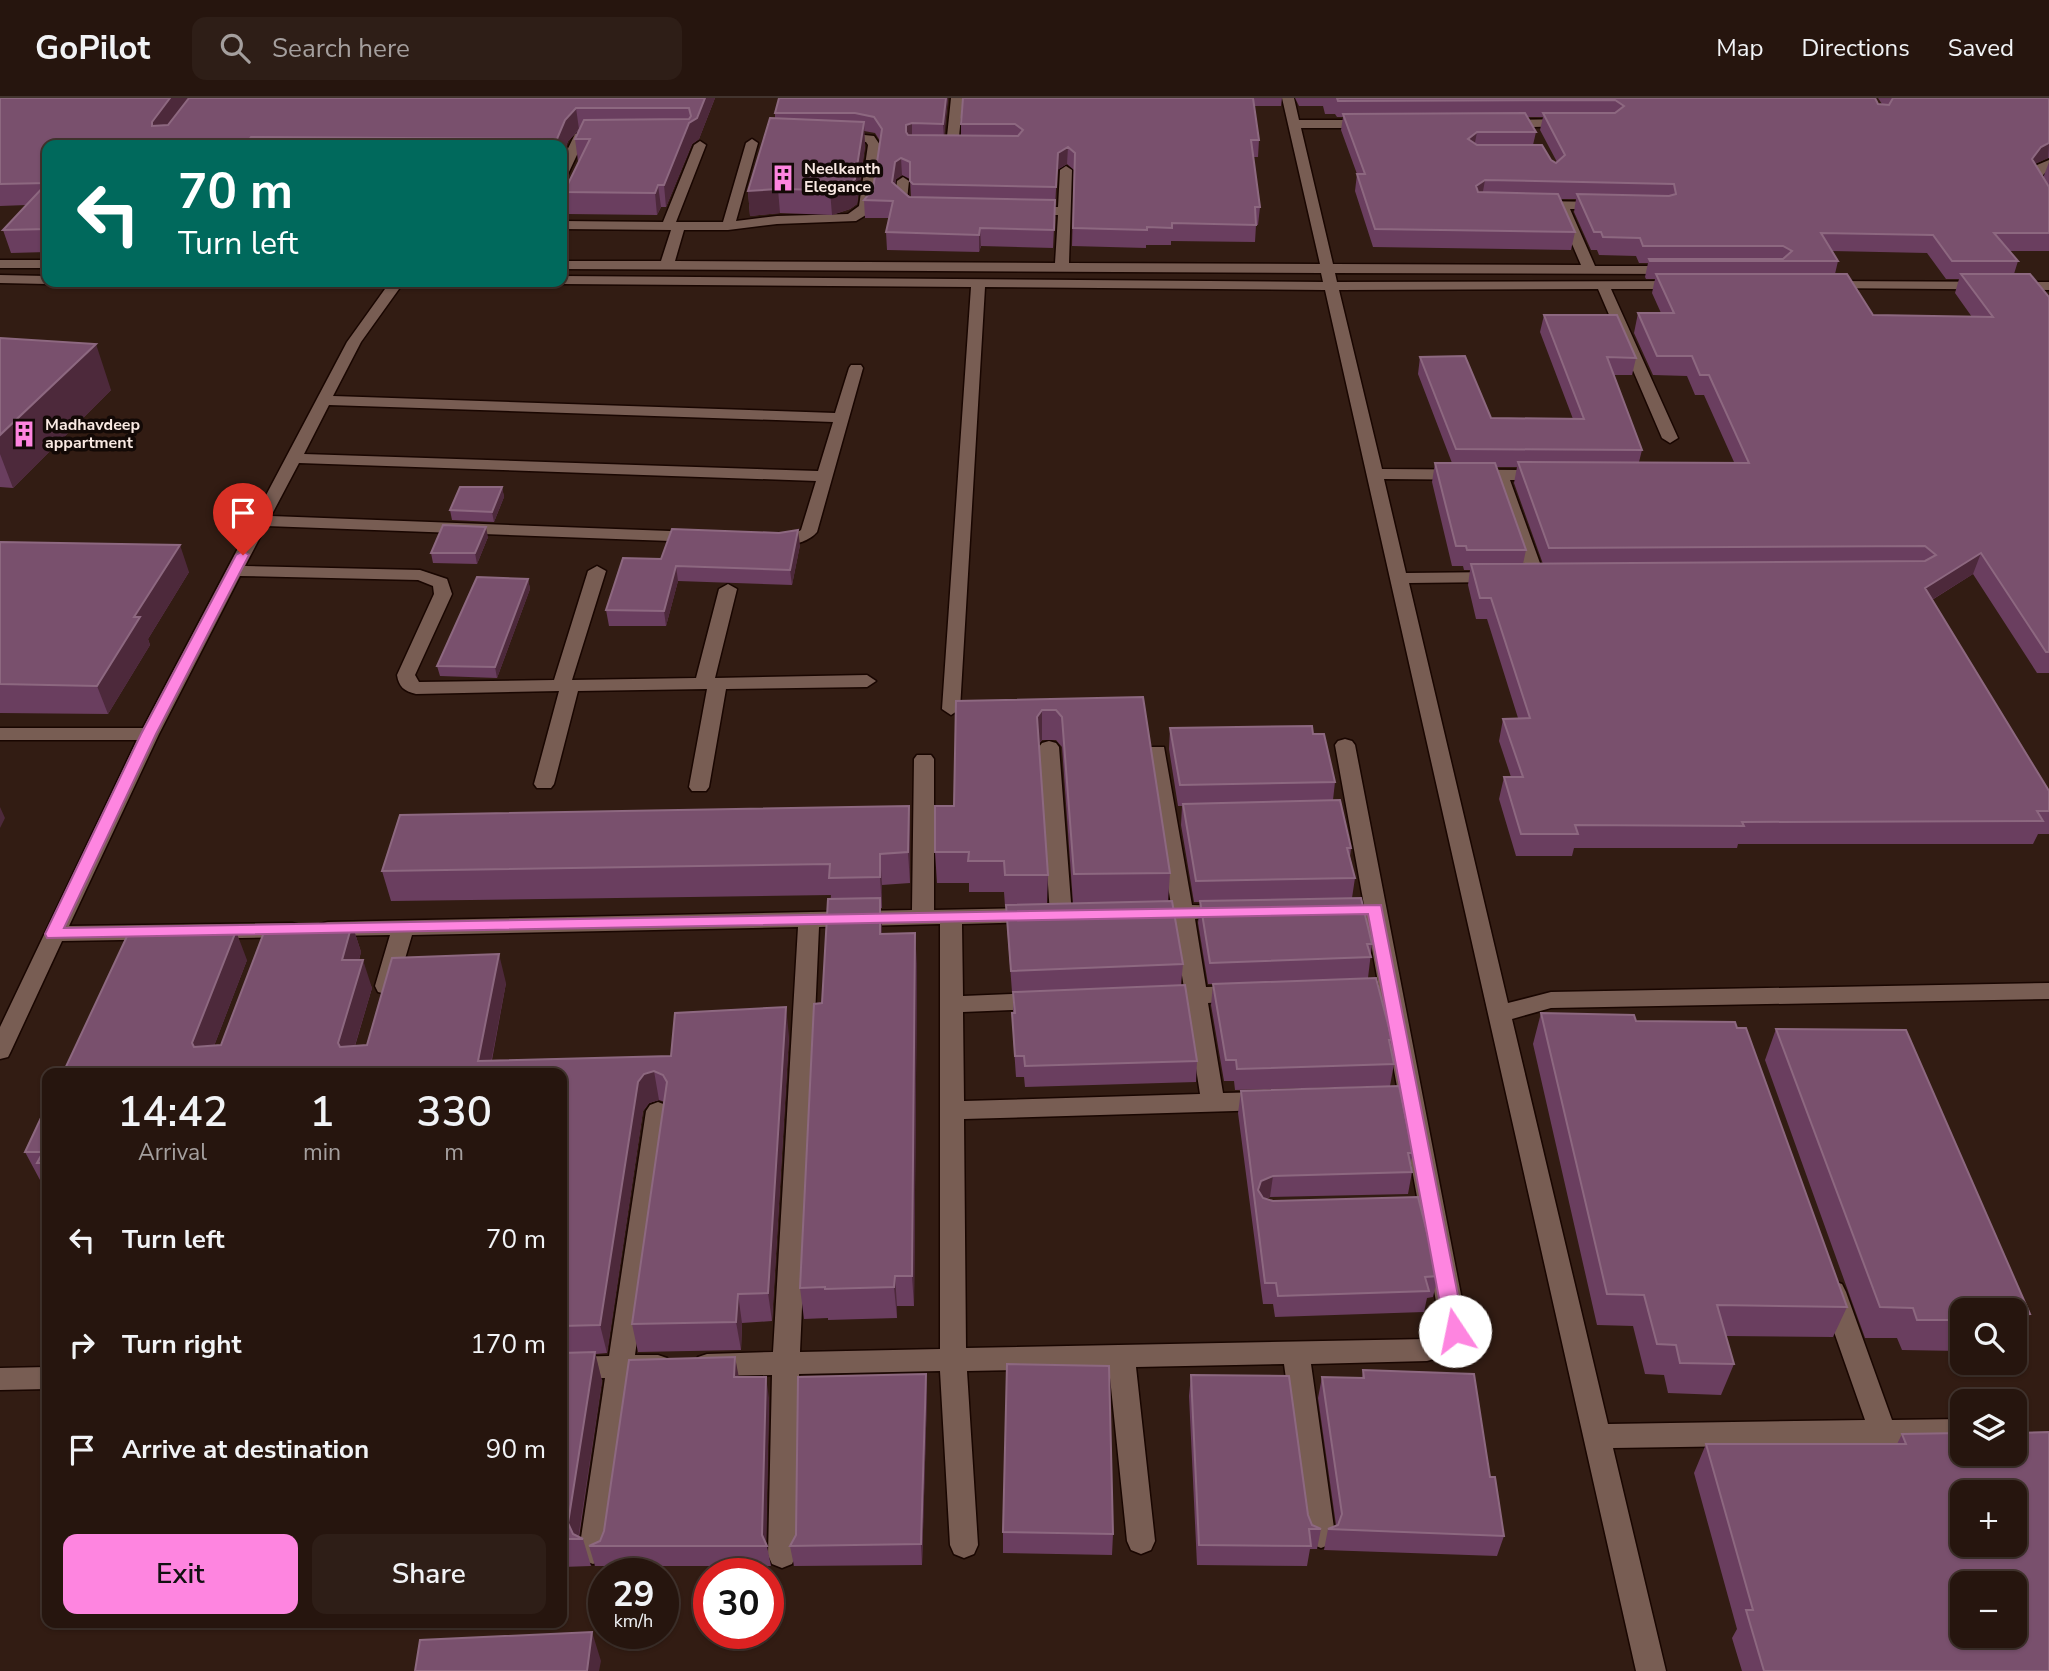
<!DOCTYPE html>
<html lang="en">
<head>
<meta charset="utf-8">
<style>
  body { margin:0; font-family:"Nunito Sans",sans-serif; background:#2e1e17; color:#f1f3f6; height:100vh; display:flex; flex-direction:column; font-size:26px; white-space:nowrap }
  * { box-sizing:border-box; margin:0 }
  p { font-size:23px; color:#a49f9e }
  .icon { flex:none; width:38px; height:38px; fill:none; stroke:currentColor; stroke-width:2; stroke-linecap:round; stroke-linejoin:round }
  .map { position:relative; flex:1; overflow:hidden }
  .sheet { position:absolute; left:42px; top:970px; width:525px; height:560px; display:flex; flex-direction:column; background:#26150e; border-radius:14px; box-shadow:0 2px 5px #0004,0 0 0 2px #42342e }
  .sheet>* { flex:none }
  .top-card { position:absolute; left:42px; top:42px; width:525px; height:147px; border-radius:14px; box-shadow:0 2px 5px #0004,0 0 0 2px #42342e; background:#00695c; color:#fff; overflow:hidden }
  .fabs { position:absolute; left:1950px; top:1200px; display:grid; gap:14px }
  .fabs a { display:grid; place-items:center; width:77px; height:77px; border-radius:14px; background:#26150e; box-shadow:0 2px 5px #0004,0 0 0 2px #42342e; font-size:35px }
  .speed { position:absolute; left:588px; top:1460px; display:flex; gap:14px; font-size:35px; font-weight:700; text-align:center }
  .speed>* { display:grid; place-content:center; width:91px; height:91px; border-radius:50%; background:#26150e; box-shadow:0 2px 5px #0004,0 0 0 2px #42342e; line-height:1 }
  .speed small { font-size:18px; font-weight:400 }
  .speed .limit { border:10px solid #d22; background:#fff; color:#111 }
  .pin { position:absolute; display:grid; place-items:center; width:60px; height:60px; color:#fff; margin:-72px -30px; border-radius:50% 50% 50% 0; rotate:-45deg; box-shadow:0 0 7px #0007 }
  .pin .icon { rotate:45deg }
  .me { position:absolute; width:77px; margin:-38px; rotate:349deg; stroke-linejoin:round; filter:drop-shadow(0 0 5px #0008) }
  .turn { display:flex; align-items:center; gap:24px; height:147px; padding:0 21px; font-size:32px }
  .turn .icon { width:91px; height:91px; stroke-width:2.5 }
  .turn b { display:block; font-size:49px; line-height:60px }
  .eta { display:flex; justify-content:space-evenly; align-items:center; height:119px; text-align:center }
  .eta b { font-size:42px; font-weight:600; line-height:49px }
  .action { display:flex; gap:14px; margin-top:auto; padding:14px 21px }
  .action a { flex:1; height:80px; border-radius:14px; background:#fe85e0; color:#111; font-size:28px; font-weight:600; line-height:80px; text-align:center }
  .action a+a { background:#2e1e17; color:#f1f3f6 }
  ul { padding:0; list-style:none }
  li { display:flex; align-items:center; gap:21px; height:105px; padding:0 21px }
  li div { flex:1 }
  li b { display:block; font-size:26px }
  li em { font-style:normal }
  header { display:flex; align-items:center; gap:42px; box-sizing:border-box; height:98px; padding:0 35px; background:#26150e; border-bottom:2px solid #42342e }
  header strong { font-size:33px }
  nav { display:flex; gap:38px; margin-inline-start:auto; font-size:24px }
  .search { width:490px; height:63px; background:#2e1e17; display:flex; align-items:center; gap:18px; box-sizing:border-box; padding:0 24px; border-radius:14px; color:#a49f9e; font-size:26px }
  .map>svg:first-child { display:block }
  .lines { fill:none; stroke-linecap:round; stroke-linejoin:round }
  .minor-casing { stroke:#190601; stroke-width:3 }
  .minor { fill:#785d53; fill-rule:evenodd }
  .wall { fill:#6a3e5f; fill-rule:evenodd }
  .shaded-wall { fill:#4d293b }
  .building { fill:#79506d; stroke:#8d6880; stroke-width:2; fill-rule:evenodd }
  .route { fill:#fe85e0; stroke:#a55692; stroke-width:2 }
  .labels { text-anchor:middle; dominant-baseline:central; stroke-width:7; stroke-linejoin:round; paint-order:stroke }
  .far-poi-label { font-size:16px; font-weight:bold; fill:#f9e9e3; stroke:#130906; text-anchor:start }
</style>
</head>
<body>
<header>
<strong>GoPilot</strong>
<div class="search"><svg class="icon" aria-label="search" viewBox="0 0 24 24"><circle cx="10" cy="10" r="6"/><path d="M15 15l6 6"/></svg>Search here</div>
<nav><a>Map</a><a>Directions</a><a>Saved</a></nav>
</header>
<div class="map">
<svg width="2049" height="1573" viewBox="0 0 2049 1573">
  <rect width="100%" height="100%" fill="#321c13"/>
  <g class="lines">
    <!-- minor casing -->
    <g class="minor-casing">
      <path id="minor" d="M951 0H963L958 48 952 52 946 48Z
        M1282 0H1294L1299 22H1368L1374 26 1368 30H1301L1333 166 1581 167 1557 111H1537L1531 107 1537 103 1603 104 1608 105V111H1570L1595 168H1673L1680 172 1673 176 1335 175 1337 184 1683 183 1690 187 1683 191H1611L1678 340 1670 345 1662 340 1598 191 1339 192 1382 371 1543 372 1551 377 1543 382H1510L1545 479 1536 484 1527 479 1494 382 1384 381 1406 475 1498 474 1507 479 1498 484 1409 485 1508 905 1551 894 2049 885V901L1551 910 1512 921 1608 1326 1865 1322 1820 1194 1824 1186 1833 1183 1842 1186 1846 1194 1892 1322 1962 1321V1345L1613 1350 1666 1573H1636L1325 192 985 189 960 611 951 617 942 611 971 189 562 186 556 184H562V178L1323 184 1321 175 562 171V163H661L671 132 562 131V123L663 124 694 47 700 43 706 47 676 124H723L746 45 752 41 758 45 736 123 777 118 848 116 859 108 868 47 866 44 832 41 830 38 836 34 874 38 880 47 871 108 866 117 856 123 777 126 728 132H684L675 163 1055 165 1058 117H1028L1021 113 1028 109H1058L1060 72 1066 68 1072 72 1069 165 1320 166Z
        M1568 21 1574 25 1572 28 1502 30 1496 26 1502 22Z
        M598 32 602 33V39L584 42 568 76 562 80V63L575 36Z
        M2049 62V71L2040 80 2049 93V106L2044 105 2028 80 2037 67Z
        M903 79 909 83 907 102 920 108V114L900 110 895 102 897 83Z
        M0 162H47V170H0Z
        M0 177 47 178V184H53L47 186 0 185Z
        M1827 183 2049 184V192L1822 190V184Z
        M390 184H404L361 244 333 298 835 315 849 270 851 267H861L863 270 817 434C806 447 776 453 763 441 772 431 789 440 801 432L816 383 299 365 271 418 697 434 705 439 697 444 266 428 245 468 420 472 447 481 452 496 415 577 419 584 554 582 588 473 597 468 606 473 572 582 696 580 719 491 728 486 737 491 715 580 867 577 876 583 867 589 726 591 709 689 706 693H692L689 689 707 591 578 593 554 686 551 690H537L534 686 559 593 416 596C404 593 399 589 397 577L434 496 433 488 418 482 240 478 159 636 69 828 292 825 300 827 303 832 300 837 292 839 62 843 11 953 8 959 0 961V929L137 642H0V630H143L347 244ZM329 307 833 324 818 373 304 356Z
        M1345 641 1352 643 1355 647 1468 1233 1454 1255 1427 1263 1311 1266 1335 1437 1331 1446 1321 1450 1311 1446 1307 1437 1284 1266 1136 1269 1155 1443 1151 1452 1141 1456 1131 1452 1127 1443 1109 1270 967 1273 978 1447 974 1456 964 1460 954 1456 950 1447 940 1273 799 1276 796 1457 792 1466 782 1470 772 1466 768 1457 772 1277 707 1278 698 1275 694 1267 698 1259 707 1256 773 1254 798 829 412 837 397 888 394 894 386 896 378 894 375 888 390 837 328 838 320 836 317 831 320 826 328 824 912 812 914 661 917 657H931L934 661V812L1034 810 1042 812 1045 817 1042 822 1034 824 962 826 963 898 1040 895 1048 897 1051 903 1048 909 1040 911 963 914 964 1003 1200 996 1186 906 1151 905 1148 899 1151 893 1184 890 1173 822 1138 820 1135 815 1138 810 1171 807 1147 653 1150 649H1164L1192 807 1234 808 1237 813 1234 818 1195 821 1206 889 1239 888 1247 890 1250 896 1247 902 1208 905 1223 995 1268 994 1276 997 1280 1003 1276 1009 1268 1012 964 1021 966 1250 1427 1241 1436 1238 1441 1231 1335 647 1338 643ZM940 826V1251L800 1254 819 829Z
        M1049 643 1056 645 1059 649 1072 817 1069 822 1061 824 1053 822 1050 817 1039 649 1042 645Z
        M658 1004 666 1007 670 1013 635 1257H658L667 1260 671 1268 667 1276 658 1279 632 1280 607 1453 603 1462 593 1466 583 1462 579 1453 605 1280 562 1281V1259L609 1258 646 1013 650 1007Z
        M47 1269V1291L0 1292V1270Z"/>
    </g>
    <!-- minor -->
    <use href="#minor" class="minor"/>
  </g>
  <!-- wall -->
  <path class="wall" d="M0 0H715L699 41 692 46 666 109H661L657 117 567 116 564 94 579 63H578L575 41 580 31 568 43 562 60V47H47V154L11 155 3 132 27 107 0 108Z
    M948 0 944 37H961V26L963 0H1282L1281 8H1254L1259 42 1258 59H1253L1260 109 1258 127H1256L1255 144 1171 143V147H1146V150L1072 148 1074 72 1067 66 1057 72 1053 150 981 148 979 154 887 152 886 134 889 120H865L864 102 873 91 880 43 875 35 864 33 865 48 857 106 850 111 832 117 780 115 750 118 748 93 775 20V15ZM902 77 910 81 911 99 895 87 896 81Z
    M1295 0H1875L1878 6H1882L1878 0H2049V60H2048L2034 66 2049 89V153H2010L2018 163 2014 176 2049 199V575H2037L1973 476 1932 502 2049 693V736H2038L2033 746H1738L1737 750H1574L1572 758H1516L1499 701 1504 679H1511L1499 643 1503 621 1518 620 1487 521H1476L1468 487 1470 472H1464L1463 468H1452L1432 384 1435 365H1452L1418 276 1420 259 1491 320 1573 321 1540 234 1544 217 1636 260 1632 277H1614L1642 352 1639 364H1734L1704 297H1695L1687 278 1653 277 1634 235 1638 215H1661L1652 195 1655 181H1646L1645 179 1648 165H1639L1636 158 1599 157 1597 152H1591L1574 114 1576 101H1561L1575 134 1571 152 1373 149 1355 93 1357 76 1341 32 1343 19H1337L1335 16H1325L1323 8H1299ZM1527 19H1543L1540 32 1557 64 1556 65 1551 62 1533 47 1536 34ZM1832 153 1927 155 1946 181H1959L1955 195 1972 219 1873 217 1835 176 1838 163ZM1496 369H1517L1514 385 1543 466H1523L1526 452Z
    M2049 64V89L2043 80Z
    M0 240 111 292 13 390 0 389Z
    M502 389 504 399 494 424 452 422 450 412Z
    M488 439 477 466 433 465 431 455Z
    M0 444 189 474 148 541 150 547 108 616 0 615Z
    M800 447 792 487 678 483 666 528H609L606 512 661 461Z
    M528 481 530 491 497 580 440 578 437 568Z
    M1143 599 1170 775 1168 804 1183 866 1181 887 1197 963 1196 984 1025 989 1024 979H1016L1013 936V894H1012L1007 828 1006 808H1005L1004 794H969V785H937L935 754 954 708 956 603ZM1042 642H1056L1062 649 1073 805 1047 806 1048 777 1038 647Z
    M1170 630 1313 636 1335 684 1333 702 1351 750 1350 759 1355 780 1352 800 1372 846 1368 880 1392 942 1391 951 1394 966 1390 988 1235 992 1234 983H1224L1211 907 1213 886H1222H1208L1198 825 1200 804H1194L1181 727 1182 708H1178L1169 651Z
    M909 708 910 739V785L882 787V810H881L882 836 917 866 914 1208H897V1220L828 1222V1220L804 1221 800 1190 831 797 391 803 382 773Z
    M352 826 361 854 359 862 372 890 355 948 367 947 506 885 492 962 671 958 789 938 772 1223 742 1225 741 1252 638 1254 632 1226 665 1004 659 1002 649 1005 643 1013 607 1255 595 1256 602 1283 579 1439 583 1441 591 1468 562 1469V975H63L247 862 214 948 221 947Z
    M1541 915 1636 923 1847 1209 1833 1239 1726 1238 1734 1266 1721 1297 1668 1295 1664 1277 1645 1276 1633 1228 1597 1227 1533 946Z
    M1776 931 2030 1216 2014 1243V1213H1962L1961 1253 1902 1252 1897 1240H1865L1765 962Z
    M1241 993 1413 1055 1410 1067 1412 1074 1408 1096 1270 1099 1266 1101 1438 1178 1433 1199 1427 1200 1424 1214 1275 1219 1273 1206H1263L1238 1015Z
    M47 1007V1084L46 1082H40L25 1054Z
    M735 1259 738 1279 769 1300 766 1444 767 1448 771 1468H595L589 1448 600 1443Z
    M1363 1272 1490 1379 1504 1438 1497 1458 1324 1452 1328 1431 1336 1427 1318 1300 1322 1279 1362 1280Z
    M926 1276 927 1297 922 1467 794 1468 790 1448Z
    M1191 1277 1308 1417 1312 1427 1321 1431 1317 1451H1310L1307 1468 1197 1467 1189 1298Z
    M1902 1336 2049 1573H1742L1732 1540 1737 1531 1694 1375 1706 1346H1897Z
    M1003 1434 1113 1436 1112 1457 1003 1455Z"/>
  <!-- shaded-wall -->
  <path class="shaded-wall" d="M170 0H192L158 45 152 24Z
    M705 0H715L699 41 692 46 666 109 664 87 689 25Z
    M946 0H948L944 42 943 26Z
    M576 10 579 31 568 43 562 60V47H558L557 41 565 22Z
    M864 24 865 48 857 106 850 111 832 117 830 92Z
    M912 25V41L906 34V27Z
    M1477 34 1474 50 1468 41Z
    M251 39 253 47H245Z
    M2049 45 2048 60 2035 66 2026 79 2032 61 2041 49Z
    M1068 49 1067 66 1057 72 1056 106 1058 55Z
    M901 60 902 77 896 81 892 102V84L895 64Z
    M1485 82 1482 99 1474 105 1476 88Z
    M658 87 661 109 657 117 655 95Z
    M778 91 780 115 750 118 748 93Z
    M980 130 981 148 979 154V137Z
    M96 246 111 292 13 390 0 356V337Z
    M502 389 504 399 494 424 492 414Z
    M486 429 488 439 477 466 475 455Z
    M798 432 800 447 792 487 790 472Z
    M180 447 189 474 148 541 150 547 108 616 97 588 134 519Z
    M1981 455 1973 476 1917 511 1925 490Z
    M676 468 678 483 666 528 664 513Z
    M528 481 530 491 497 580 495 569Z
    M1042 612V642L1036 649 1037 619Z
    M909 708 910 739V785L908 754Z
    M0 709 5 720 0 730Z
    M880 756 882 787V810L880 779Z
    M880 800 882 831V867L880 836Z
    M352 826 361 854 351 891 342 862Z
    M236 833 247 862 204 974 192 945Z
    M915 835 917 866 914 1208 912 1178Z
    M499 856 506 885 489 975 478 963Z
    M363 862 372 890 347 974 338 945Z
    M786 909 789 938 772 1223 768 1195Z
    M654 973 659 1002 649 1005 643 1013 607 1255 600 1227 638 984 644 976Z
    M1273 1078 1270 1099 1259 1104 1258 1092 1261 1083Z
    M895 1178 897 1208V1220L894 1189Z
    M738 1196 742 1225 741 1252 736 1224Z
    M595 1254 602 1283 578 1441H573L568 1425Z
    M735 1259 739 1280 734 1279Z
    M926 1276 927 1297 922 1467 921 1446Z
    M766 1279 769 1300 766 1448 762 1437Z
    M592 1534 601 1563 599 1573H587Z"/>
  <!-- building -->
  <path class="building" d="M0 0H170L152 24V28L168 27 189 0H705L697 20 689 25 664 87H658L655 95 564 94 590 41H575L584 22 689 21 691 18 689 10H576L565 22 557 41 251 39 245 47H47V85L0 86Z
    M779 0H946L943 26 912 25 906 27V34L908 37 1018 38 1023 32 1015 26H961L963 0H1253L1259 42H1251L1260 109H1255L1256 127 1172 125V130L1147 129V132L1073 130 1075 55 1068 49 1058 55 1056 89 913 86 910 83V64L901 60 895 64 892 84 909 99 1055 102 1054 132 980 130 979 137 886 134 893 103 864 102 873 91 882 31 874 19 855 15H775Z
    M1337 0H1875L1878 6 1889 7 1893 0H2049V45L2041 49 2032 61 2049 89V135H1994L2018 163H1952L1933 137 1821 135 1838 163H1650L1649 161H1783L1792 153 1783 148H1643L1640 140 1603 139 1601 134H1594L1577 96 1669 98 1676 96 1674 86 1485 82 1476 88 1478 94 1558 96 1575 134 1375 131 1357 76H1365L1343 16 1525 15 1536 34H1477L1468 41 1477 47H1542L1551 62 1556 65 1565 57 1543 15H1615L1624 8 1615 2 1338 3Z
    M770 20 864 24 855 81 849 86 830 92 778 91 748 93Z
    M47 85V131L3 132Z
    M1656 176H1847L1873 217 1993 219 1961 176H2030L2049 199V554H2046L1981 455 1925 490 2049 693V713H2037L2043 723 1742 724 1744 728 1575 727 1578 736H1521L1504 679H1523L1503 621 1530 620 1491 500H1480L1471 466 1925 463 1936 457 1925 448 1549 450 1518 364 1749 365 1709 277H1700L1692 258H1657L1638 215H1674Z
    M1544 217H1617L1636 260 1607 259 1642 352 1456 351 1420 259 1465 258 1491 320 1584 321Z
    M0 240 96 246 0 337Z
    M1435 365H1495L1526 452H1467L1466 448H1456Z
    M460 389H502L492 414 450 412Z
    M443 427 486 429 475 455H431Z
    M672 431 779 435 798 432 790 472 676 468 664 513 606 512 623 460 661 461Z
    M0 444 180 447 134 519H140L97 588 0 586Z
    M477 479 528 481 495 569 437 568Z
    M1143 599 1170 775 1074 776 1062 619 1056 612H1042L1037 619 1048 777H1005L1004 763H968L969 754H935V708H954L956 603Z
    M1312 628 1313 636H1324L1335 684 1180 687 1170 630Z
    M1340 702 1351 750H1347L1355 780 1196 783 1183 706Z
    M909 708 908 754 880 756V779L829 780 830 766 382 773 400 717Z
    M880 800V836L915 835 912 1178H895L894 1189 825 1191V1189L800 1190 814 906 822 905 828 801Z
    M1361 800 1372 846H1367L1371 859 1210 865 1200 803Z
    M1172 803 1183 866 1011 873 1006 807Z
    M352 826 342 862H363L338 945 340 949 367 947 392 860 499 856 478 963 671 958 675 915 786 909 768 1195 738 1196 736 1224 632 1226 667 984 663 977 654 973 644 976 638 984 600 1227 562 1228V975H63L129 834 236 833 192 945 194 949 221 947 266 829Z
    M1376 880 1392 942H1389L1394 966 1237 971 1236 962H1226L1213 886Z
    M1185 887 1197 963 1025 968 1024 958H1015L1012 915H1015L1013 894Z
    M1541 915 1634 917 1636 923 1735 924 1737 930H1746L1847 1209 1717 1207 1734 1266 1680 1265 1676 1247 1657 1246 1644 1197 1607 1196Z
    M1776 931 1906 932 2030 1216H2014V1213H1962V1222H1917L1913 1210 1880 1209Z
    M1399 988 1413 1055H1408L1412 1074 1273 1078 1261 1083 1258 1092 1263 1100 1273 1103 1418 1099 1438 1178 1425 1179 1429 1193 1278 1198 1276 1185H1265L1241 993Z
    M47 1007V1065H37L43 1054H25Z
    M595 1254 568 1425 573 1436 583 1441H562V1255Z
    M735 1259 734 1279H766L762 1437 767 1448H589L600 1443 604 1433 629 1262Z
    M1007 1266 1109 1268 1113 1436 1003 1434Z
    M1363 1272 1474 1276 1490 1379H1495L1504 1438 1328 1431 1338 1427 1342 1416 1322 1279 1364 1280Z
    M926 1276 921 1446 790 1448 796 1437 798 1279Z
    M1191 1277 1289 1278 1308 1417 1312 1427 1321 1431H1309L1311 1448 1199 1447Z
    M2049 1334V1573H1764L1746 1512H1753L1706 1346H1906L1902 1336 1962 1335V1356H2014V1335ZM1962 1395H2014V1447H1962ZM1962 1486H2014V1538H1962Z
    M592 1534 587 1573H415L420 1542Z"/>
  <!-- route -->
  <path class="route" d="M243 453 249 457 156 636 64 830 1381 807 1465 1233 1462 1239 1455 1241 1448 1239 1445 1233 1368 816 47 840 45 836 141 636 236 457Z"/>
  <!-- icons -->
  <defs>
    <g id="building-bare" transform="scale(2.1)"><path d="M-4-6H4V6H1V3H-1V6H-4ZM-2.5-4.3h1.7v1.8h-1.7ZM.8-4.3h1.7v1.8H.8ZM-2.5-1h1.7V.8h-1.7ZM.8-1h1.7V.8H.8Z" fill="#fe85e0" stroke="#130906" stroke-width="2.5" paint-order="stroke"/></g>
  </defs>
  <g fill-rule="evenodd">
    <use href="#building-bare" x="783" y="80"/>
    <use href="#building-bare" x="24" y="336"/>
  </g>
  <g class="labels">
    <!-- far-poi labels -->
    <g class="far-poi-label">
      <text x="804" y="71">Neelkanth<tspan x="804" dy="18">Elegance</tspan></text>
      <text x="45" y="327">Madhavdeep<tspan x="45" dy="18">appartment</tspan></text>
    </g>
  </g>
</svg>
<div class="fabs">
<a><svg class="icon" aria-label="search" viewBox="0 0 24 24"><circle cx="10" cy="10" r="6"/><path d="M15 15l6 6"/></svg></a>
<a><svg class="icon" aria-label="layers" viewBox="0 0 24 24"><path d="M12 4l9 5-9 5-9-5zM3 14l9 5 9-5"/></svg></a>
<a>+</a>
<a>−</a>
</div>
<div class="speed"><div>29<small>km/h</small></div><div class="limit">30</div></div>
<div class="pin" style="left:243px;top:457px;background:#d93025"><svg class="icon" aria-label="arrive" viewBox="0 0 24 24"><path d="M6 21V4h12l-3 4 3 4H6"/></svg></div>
<svg class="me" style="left:1455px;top:1233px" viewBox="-20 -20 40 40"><circle r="19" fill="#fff"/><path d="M0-13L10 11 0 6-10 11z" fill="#fe85e0"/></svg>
<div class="top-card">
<div class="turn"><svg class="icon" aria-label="left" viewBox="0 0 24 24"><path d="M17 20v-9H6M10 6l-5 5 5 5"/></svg><div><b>70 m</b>Turn left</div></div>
</div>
<section class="sheet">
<div class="eta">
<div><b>14:42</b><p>Arrival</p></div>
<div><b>1</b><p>min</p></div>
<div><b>330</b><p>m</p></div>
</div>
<ul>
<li><svg class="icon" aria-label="left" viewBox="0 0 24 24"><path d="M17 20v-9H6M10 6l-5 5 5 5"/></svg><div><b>Turn left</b></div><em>70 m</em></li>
<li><svg class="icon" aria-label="right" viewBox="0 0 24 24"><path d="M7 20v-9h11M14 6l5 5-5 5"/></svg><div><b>Turn right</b></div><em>170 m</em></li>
<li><svg class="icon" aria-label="arrive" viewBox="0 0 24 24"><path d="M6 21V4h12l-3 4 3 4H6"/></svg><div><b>Arrive at destination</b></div><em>90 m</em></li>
</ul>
<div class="action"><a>Exit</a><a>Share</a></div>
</section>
</div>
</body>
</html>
